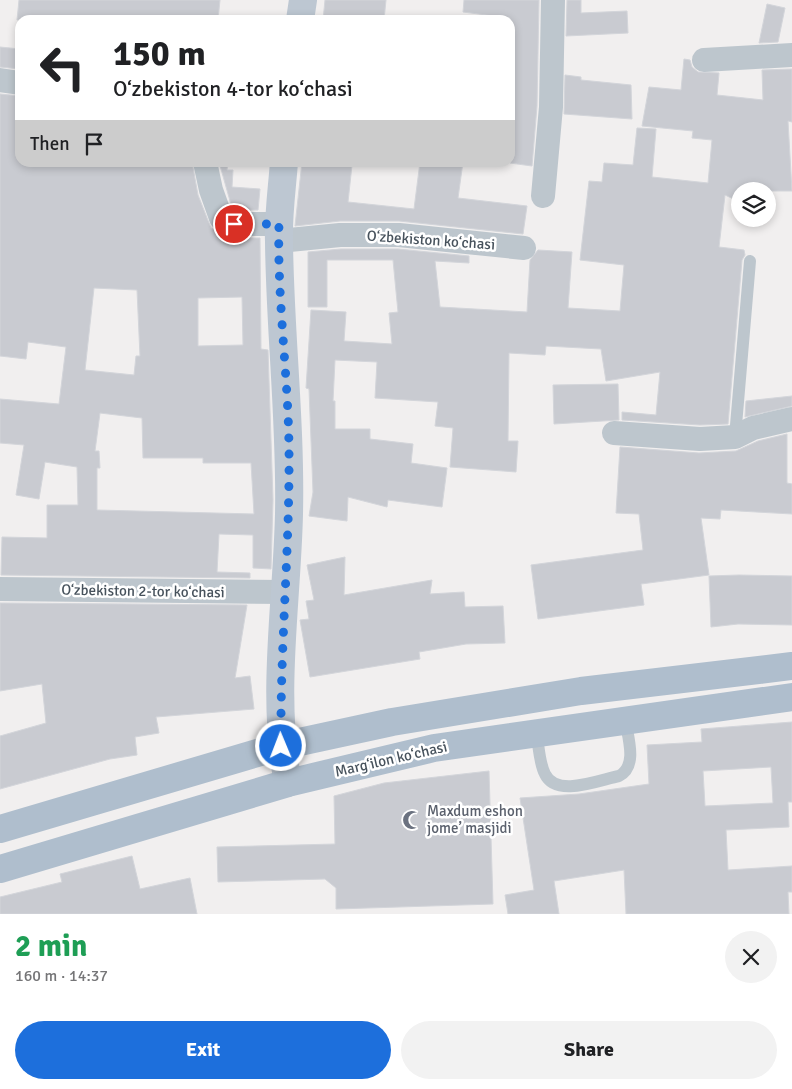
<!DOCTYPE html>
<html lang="en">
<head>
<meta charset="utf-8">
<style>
  body { margin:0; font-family:Signika,sans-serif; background:#f2f2f2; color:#202124; height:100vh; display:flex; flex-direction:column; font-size:19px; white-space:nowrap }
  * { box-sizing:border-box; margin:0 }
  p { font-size:16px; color:#757577 }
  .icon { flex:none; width:28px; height:28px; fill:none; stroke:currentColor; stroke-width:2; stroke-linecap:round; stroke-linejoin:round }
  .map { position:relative; height:914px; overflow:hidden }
  .panel { display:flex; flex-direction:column; background:#fff; flex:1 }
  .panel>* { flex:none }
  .hud { position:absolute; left:15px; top:15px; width:500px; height:152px; border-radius:15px; box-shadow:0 2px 8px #0003; background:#fff; color:#202124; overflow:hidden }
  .fabs { position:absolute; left:731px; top:182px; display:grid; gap:10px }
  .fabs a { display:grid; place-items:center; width:45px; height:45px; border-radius:50%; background:#fff; box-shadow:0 2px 8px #0003; font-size:25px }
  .pin { position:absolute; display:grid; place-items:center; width:42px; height:42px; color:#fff; margin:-21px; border:2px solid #fff; border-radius:50%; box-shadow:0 1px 5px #0007 }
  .me { position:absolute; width:55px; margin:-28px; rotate:359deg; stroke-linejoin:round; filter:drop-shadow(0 0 4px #0008) }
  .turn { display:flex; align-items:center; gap:18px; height:105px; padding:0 15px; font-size:22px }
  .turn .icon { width:65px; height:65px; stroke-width:2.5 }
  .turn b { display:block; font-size:35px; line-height:42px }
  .then { display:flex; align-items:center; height:48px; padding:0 15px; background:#0003; gap:10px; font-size:19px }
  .round { display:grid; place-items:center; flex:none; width:52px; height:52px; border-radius:26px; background:#f2f2f2 }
  .head { display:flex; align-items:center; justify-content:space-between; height:85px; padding:0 15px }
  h1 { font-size:30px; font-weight:700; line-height:38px; color:#1e9e55 }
  .action { display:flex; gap:10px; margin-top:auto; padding:10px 15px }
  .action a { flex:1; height:58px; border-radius:30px; background:#1d6fdc; color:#fff; font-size:20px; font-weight:700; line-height:58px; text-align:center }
  .action a+a { background:#f2f2f2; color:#202124 }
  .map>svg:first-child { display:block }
  .building { fill:#c9cbd1; stroke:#d3d5da; fill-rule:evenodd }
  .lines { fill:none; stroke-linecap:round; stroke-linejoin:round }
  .lane { stroke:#bdc6cd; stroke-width:12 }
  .street { stroke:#bdc6cd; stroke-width:24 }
  .secondary { stroke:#bdc7d2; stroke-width:28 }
  .primary { stroke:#afbecd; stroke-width:28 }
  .route { stroke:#1d6fdc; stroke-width:9; stroke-dasharray:0 16.2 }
  .labels { text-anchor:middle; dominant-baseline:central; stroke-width:5; stroke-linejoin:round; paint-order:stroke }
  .street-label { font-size:15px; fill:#47525c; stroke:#fff }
  .worship-label { font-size:15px; fill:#5b616d; stroke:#fff; text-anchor:start }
</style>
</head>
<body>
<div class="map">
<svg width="792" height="914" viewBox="0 0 792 914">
  <rect width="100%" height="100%" fill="#f1efef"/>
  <!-- building -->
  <path class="building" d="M19 0H220L218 20H17Z
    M325 0H386L384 20H323Z
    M464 0H539L537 106 532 166 510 163V91H513L510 18 463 12Z
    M567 0H581V13L627 11 628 33 566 36Z
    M767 4 785 8 778 42 759 43Z
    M0 47 20 49V69L0 67Z
    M684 59 690 60 692 67 698 72 719 73 717 95 763 100 762 70 792 69V122L788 121 792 191H740V202L725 195 719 247 744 250 745 255 742 260 728 424 700 425 622 420V412L656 415 660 372 606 381 601 349 546 346 545 355 509 353 508 441H518L516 472 450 467 453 428 435 426 438 402 375 398 377 362 335 360 333 401H335V429H370V439L413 444 411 463 447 468 442 507 388 500 387 507 348 497 347 521 309 516 313 492 309 389 306 388 311 310 346 312 344 341 392 344 389 313 398 312 393 260H327V307H308V252L341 249H398L469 256V263L435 261 440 307 527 312 530 260 538 250 572 252 568 308 620 311 624 265 580 260 589 181 602 182 604 163 633 165 637 128 656 129 652 177 708 183 712 140 692 138 693 131 642 126 649 87 681 90Z
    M565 75 581 77V80L631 85 632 119 564 114Z
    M0 94 20 96V162H192L198 195 211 228 234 238H260L261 349 268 350 273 500 271 569 253 568V535L219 534 217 572 250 573V578L1 575 2 537 47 538V505H78L77 467 45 462 39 499 16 495 24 445 0 443V399L59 404 66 347 28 342 26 359 0 356ZM94 288 137 290 140 356H136L134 375 85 370ZM242 297 243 345 198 346V298ZM100 413 142 418 143 458H203V463H251L254 514 97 510V468H100L99 451H95Z
    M219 162H228L227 170H233L232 187 260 189 258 210H237L232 208Z
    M302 162 352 165 348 202 414 209 420 162H463L458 198 527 206 523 234 399 221H340L295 226Z
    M618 384 619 420 554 424 553 385Z
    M792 396V406L745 417 746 401Z
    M787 434V483L792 484V514L721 510 720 519 701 518 709 575 641 584 644 605 538 619 531 565 643 550 639 514 616 513 620 447 699 453 736 451 758 441Z
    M345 557 344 595 432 580 430 594 464 592 465 607 503 606 505 643 466 644 419 652 420 659 310 677 300 620 309 619 306 601 314 600 307 565Z
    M739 575 792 576V625L738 624 711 627 709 576Z
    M0 603 247 605 235 678 250 676 254 709 156 717 159 733 135 737 137 755 110 759 0 789V736L46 723 42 684 0 691Z
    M792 722V802H788L789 827 726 830 728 870 792 866V892H788L789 914H626L624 870 554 881 559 914H508L505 895 534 890 520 798 579 794 649 784 647 745 702 742 701 729ZM771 767 773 803 705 806 703 771Z
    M489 771 493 904 336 909V888L325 879 218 882 217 847 335 844 334 796 384 783Z
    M132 856 140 889 190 878 197 914H0V897L62 882 60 874Z"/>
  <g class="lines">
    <!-- lane -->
    <path class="lane" d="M735 437 750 261
      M536 732C539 745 539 763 545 774 556 798 599 780 619 776 638 766 628 738 625 719"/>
    <!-- street -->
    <path class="street" d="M704 60 792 55
      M0 80 20 83
      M205 162 211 190 221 218 234 224H279
      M543 196 551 107 553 0
      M279 241 340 235H399L524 248
      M614 433 700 439 735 437 753 428 792 419
      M0 589 285 592"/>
    <!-- secondary -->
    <path class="secondary" d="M300 20 303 0
      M284 162C282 189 278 216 279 242 280 333 291 423 289 514 287 603 271 695 288 783"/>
    <!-- primary -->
    <path class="primary" d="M0 829 281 746 392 722 581 691 792 666
      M0 869 288 783 434 748 792 697"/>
  </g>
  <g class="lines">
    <!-- route -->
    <path class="route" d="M234 224H279C277 298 288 373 289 447 290 547 280 646 281 746"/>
  </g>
  <!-- icons -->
  <defs>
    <g id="mosque-bare" transform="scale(1.5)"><path d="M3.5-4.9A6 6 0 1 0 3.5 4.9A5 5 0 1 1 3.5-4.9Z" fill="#6b7280" stroke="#fff" stroke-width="2.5" paint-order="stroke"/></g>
  </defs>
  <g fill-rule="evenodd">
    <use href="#mosque-bare" x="412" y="820"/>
  </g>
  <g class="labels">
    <!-- street labels -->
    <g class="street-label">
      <text transform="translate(431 240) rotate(4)">Oʻzbekiston koʻchasi</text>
      <text transform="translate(143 591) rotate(1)">Oʻzbekiston 2-tor koʻchasi</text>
      <text transform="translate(391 759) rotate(-13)">Margʻilon koʻchasi</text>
    </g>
    <!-- worship labels -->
    <g class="worship-label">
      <text x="427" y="811">Maxdum eshon<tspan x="427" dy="17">jome’ masjidi</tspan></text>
    </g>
  </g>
</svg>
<div class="fabs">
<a><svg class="icon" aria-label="layers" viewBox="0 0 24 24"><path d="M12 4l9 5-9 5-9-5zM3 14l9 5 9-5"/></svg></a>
</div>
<div class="pin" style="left:234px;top:224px;background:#d93025"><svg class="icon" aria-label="arrive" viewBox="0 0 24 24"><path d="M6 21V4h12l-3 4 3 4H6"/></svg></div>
<svg class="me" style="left:281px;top:746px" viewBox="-20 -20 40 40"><circle r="17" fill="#1d6fdc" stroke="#fff" stroke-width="3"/><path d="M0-11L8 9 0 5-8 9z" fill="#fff"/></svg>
<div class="hud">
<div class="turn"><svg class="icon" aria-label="left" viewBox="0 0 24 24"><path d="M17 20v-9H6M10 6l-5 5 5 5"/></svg><div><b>150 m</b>Oʻzbekiston 4-tor koʻchasi</div></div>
<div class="then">Then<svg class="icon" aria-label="arrive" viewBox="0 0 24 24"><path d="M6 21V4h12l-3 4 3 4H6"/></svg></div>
</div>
</div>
<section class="panel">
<div class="head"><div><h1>2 min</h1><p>160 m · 14:37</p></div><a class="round"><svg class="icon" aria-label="close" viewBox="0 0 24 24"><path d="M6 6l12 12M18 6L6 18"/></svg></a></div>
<div class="action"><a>Exit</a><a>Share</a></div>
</section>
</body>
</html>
